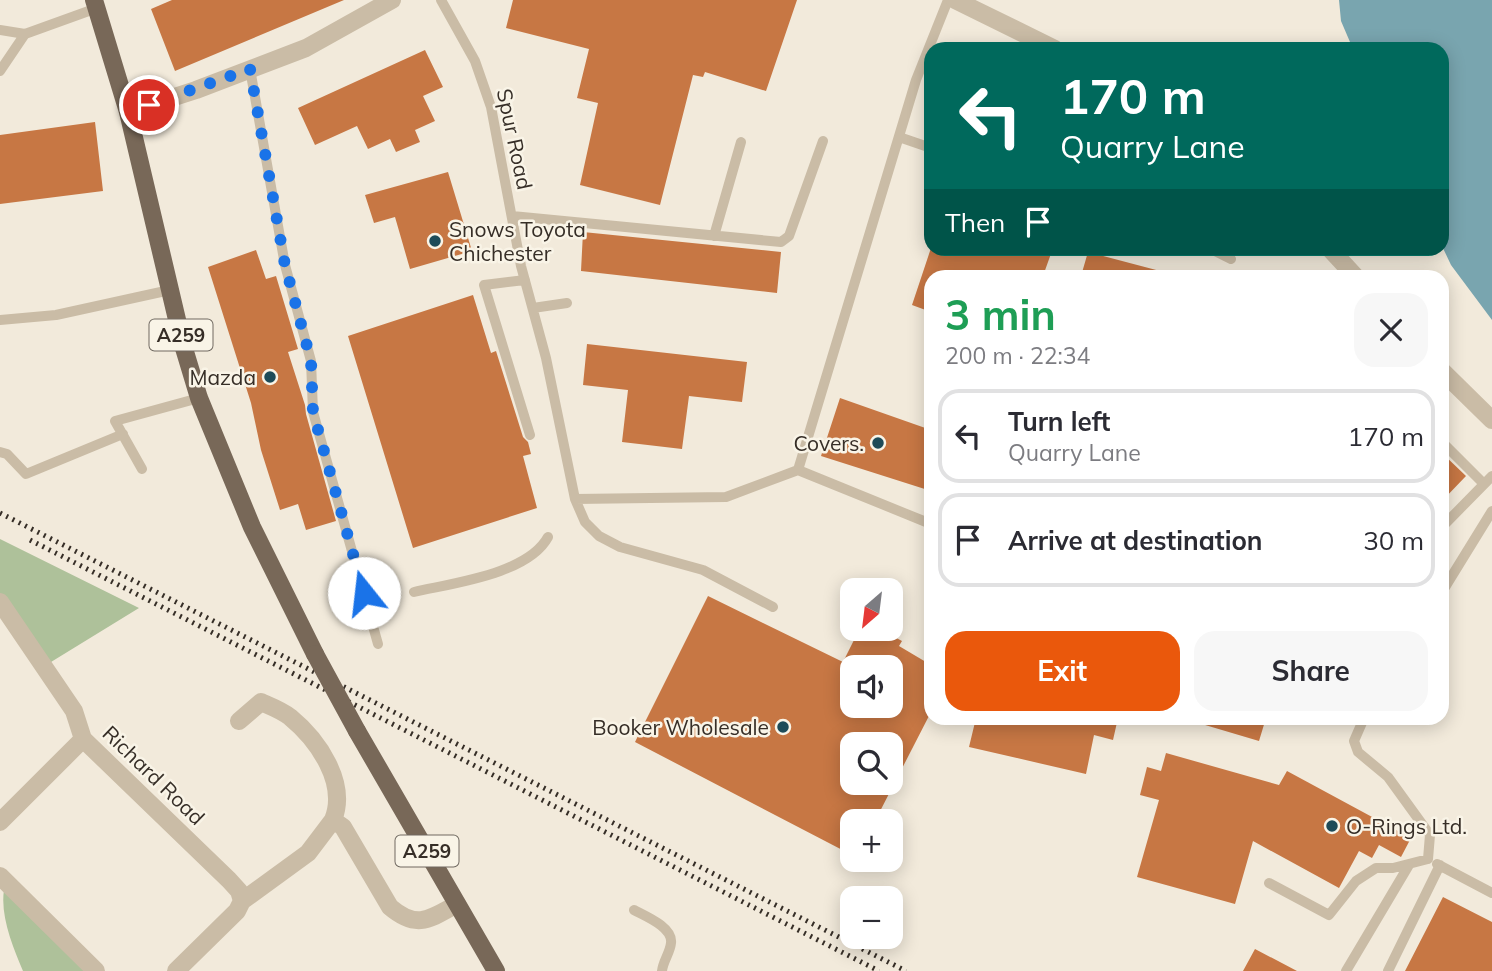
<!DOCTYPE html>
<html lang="en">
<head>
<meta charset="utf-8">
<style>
  body { margin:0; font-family:Mulish,sans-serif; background:#f7f7f7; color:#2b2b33; height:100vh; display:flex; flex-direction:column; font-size:26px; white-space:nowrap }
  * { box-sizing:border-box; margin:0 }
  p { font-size:23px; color:#7c7c81 }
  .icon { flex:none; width:38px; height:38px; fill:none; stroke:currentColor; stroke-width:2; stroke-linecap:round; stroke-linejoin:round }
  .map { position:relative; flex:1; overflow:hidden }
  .details { position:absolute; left:924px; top:270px; width:525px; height:455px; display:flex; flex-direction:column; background:#fff; border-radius:21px; box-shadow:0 4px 18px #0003 }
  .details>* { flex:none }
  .banner { position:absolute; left:924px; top:42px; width:525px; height:214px; border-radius:21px; box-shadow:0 4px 18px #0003; background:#00695c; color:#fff; overflow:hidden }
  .needle { width:46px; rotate:208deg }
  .buttons { position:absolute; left:840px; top:578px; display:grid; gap:14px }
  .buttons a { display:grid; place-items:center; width:63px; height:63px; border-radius:14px; background:#fff; box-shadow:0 4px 18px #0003; font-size:35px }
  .pin { position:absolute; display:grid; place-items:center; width:60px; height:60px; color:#fff; margin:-30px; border:4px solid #fff; border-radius:50%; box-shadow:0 2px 7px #0007 }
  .me { position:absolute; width:77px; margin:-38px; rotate:344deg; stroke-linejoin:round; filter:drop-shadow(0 0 5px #0008) }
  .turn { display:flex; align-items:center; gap:24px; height:147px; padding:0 21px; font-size:32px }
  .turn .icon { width:91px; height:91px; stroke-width:2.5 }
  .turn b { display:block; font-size:49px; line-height:60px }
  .then { display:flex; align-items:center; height:66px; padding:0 21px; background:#0003; gap:14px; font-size:26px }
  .round { display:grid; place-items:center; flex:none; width:74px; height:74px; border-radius:21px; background:#f7f7f7 }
  .head { display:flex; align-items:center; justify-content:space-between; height:119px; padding:0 21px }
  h1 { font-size:42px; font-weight:700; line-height:52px; color:#1e9e55 }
  .action { display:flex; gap:14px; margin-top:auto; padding:14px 21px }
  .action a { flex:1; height:80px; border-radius:21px; background:#ea580c; color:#fff; font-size:28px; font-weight:700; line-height:80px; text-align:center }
  .action a+a { background:#f7f7f7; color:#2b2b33 }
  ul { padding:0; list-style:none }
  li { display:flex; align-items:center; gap:21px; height:94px; margin:0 14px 10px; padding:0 7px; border:4px solid #e1e1e2; border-radius:21px }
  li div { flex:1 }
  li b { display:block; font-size:26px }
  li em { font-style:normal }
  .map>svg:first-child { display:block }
  .green { fill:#aec19a }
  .water { fill:#79a5af }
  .building { fill:#c77744; fill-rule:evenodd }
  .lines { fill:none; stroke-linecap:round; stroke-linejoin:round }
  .service { stroke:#cabca6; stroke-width:10 }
  .minor { stroke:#cabca6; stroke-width:18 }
  .primary { stroke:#786858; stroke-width:18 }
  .rail { stroke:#362e27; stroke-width:5; stroke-dasharray:2 5; stroke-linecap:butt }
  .primary-bridge { stroke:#786858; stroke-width:18 }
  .route { stroke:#1a73e8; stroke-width:12; stroke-dasharray:0 21.6 }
  .poi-dot { fill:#1d4b58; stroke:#f9f4e7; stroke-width:2.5 }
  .labels { text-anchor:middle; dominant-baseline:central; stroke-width:5; stroke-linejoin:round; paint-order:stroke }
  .shield { fill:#f9f4e7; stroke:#706961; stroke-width:2 }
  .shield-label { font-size:19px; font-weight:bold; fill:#362e27 }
  .street-label { font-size:21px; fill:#362e27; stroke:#f9f4e7 }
  .poi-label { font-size:21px; fill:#362e27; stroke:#f9f4e7; text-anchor:end }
</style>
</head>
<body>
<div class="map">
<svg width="1492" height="971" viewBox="0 0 1492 971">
  <rect width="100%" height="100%" fill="#f2eadb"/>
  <!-- green -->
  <path class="green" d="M0 539 139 608 51 662 0 596Z
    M4 890 87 971H23C13 947 0 916 4 890Z"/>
  <!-- water -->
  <path class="water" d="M1339 0H1492V320L1451 265 1442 246V49H1353L1341 21Z"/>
  <!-- building -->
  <path class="building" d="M172 0H344L175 71 151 9Z
    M513 0H797L766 91 705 72 703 77 693 75 660 205 580 185 598 103 577 98 589 49 506 28Z
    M425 50 443 87 423 96 435 121 415 130 420 142 396 152 390 139 368 149 357 126 315 145 298 108Z
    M95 122 103 191 0 204V135Z
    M448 172 472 251 410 269 395 217 374 223 365 195Z
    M583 232 781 252 777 293 581 271Z
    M931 248H1053L1043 276H931V312L912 305Z
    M256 250 266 279 276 276 298 349 288 352 305 405 306 414 336 521 306 530 298 504 280 510 261 450 251 403 208 267Z
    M1088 252 1160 271 1159 276H1081Z
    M473 295 491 353 496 351 523 437 528 442 531 454 523 456 537 508 413 548 348 336Z
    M587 344 747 362 742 402 689 396 682 449 622 442 628 390 583 385Z
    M840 398 931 430V491L821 456Z
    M1442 453 1466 476 1442 501Z
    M708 596 843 662 860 628H878L902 641 899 646 931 665V712L875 821H852V855L635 742ZM852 667H891V705H852ZM852 744H891V782H852Z
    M976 718H1118L1113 740 1094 735 1086 774 969 747Z
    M1196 718H1266L1259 741 1195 722Z
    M1166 753 1279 785 1287 771 1411 838 1401 857 1379 845 1372 858 1359 851 1339 888 1253 841 1235 904 1137 877 1159 800 1140 795 1147 767 1161 771Z
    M1443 897 1492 922V971H1405Z
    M1255 949 1297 971H1243Z"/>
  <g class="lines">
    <!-- service -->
    <path class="service" d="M441 0 475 61 491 107 521 266 546 358 575 499 585 522 599 536 620 547 703 570 773 607
      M0 30 25 34 97 8
      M250 69 285 265 311 361 313 412 378 644
      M0 71 25 34
      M899 137 931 148
      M512 216 781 242 789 236 823 141
      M714 236 741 142
      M1209 248 1231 259
      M525 280 484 285 530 435
      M533 308 567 303
      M0 320 56 315 170 290
      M1442 442 1484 484
      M0 452 7 454 26 474 123 434
      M142 469 115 421 199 398
      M575 499 726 497 798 470
      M931 524 798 470 916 80 948 0
      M1442 527 1492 476
      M414 592C453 583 528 574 548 537
      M1442 592 1492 511
      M1364 718 1354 741 1358 752 1388 777 1430 835 1428 859
      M1437 864 1492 893
      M1269 883 1329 915 1356 881 1376 868H1393L1428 859
      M634 910C645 916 673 927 671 943 670 953 663 961 662 971
      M1346 971 1409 865
      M1388 971 1440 865"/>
    <!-- minor -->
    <path class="minor" d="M955 0 1055 49
      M128 112 196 90 306 48 392 0
      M1329 248 1355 276
      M1442 371 1492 420
      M0 602 74 711 83 739 229 880 239 891 242 901
      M239 721 261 702C270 706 281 710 290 717 318 740 348 783 333 820
      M0 822 83 739
      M0 876 96 971
      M176 971 237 911 242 901 308 853 333 820 343 827 390 907C417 930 430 919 457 904"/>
    <!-- primary -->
    <path class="primary" d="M94 0 128 112 183 345 199 398 252 527 315 654
      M357 731 496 971"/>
    <!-- rail -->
    <path class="rail" d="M0 513 906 971
      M30 540 879 971"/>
    <!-- primary-bridge -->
    <path class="primary-bridge" d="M315 654 357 731"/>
  </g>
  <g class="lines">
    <!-- route -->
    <path class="route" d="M149 105 250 69 285 265 311 361 313 412 364 593"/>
  </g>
  <!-- markers -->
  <g class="poi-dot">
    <circle cx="435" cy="241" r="7"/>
    <circle cx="270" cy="377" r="7"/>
    <circle cx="878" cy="443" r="7"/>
    <circle cx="783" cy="727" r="7"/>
    <circle cx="1332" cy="826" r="7"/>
  </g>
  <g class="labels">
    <!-- shield labels -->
    <g class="shield">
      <rect x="149.5" y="319.5" width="63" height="31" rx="5"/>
      <rect x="395.5" y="835.5" width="63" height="31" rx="5"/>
    </g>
    <g class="shield-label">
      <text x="181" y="335">A259</text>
      <text x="427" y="851">A259</text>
    </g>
    <!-- street labels -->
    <g class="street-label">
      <text transform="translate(515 139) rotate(78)">Spur Road</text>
      <text transform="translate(154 775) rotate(44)">Richard Road</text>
    </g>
    <!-- poi labels -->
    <g class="poi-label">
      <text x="449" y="229" text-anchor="start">Snows Toyota<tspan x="449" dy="24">Chichester</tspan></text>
      <text x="256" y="377">Mazda</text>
      <text x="864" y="443">Covers.</text>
      <text x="769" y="727">Booker Wholesale</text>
      <text x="1346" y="826" text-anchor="start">O-Rings Ltd.</text>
    </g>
  </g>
</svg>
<div class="buttons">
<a><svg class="needle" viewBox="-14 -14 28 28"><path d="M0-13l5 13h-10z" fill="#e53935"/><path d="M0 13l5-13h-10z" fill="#7c7c81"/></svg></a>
<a><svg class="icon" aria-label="sound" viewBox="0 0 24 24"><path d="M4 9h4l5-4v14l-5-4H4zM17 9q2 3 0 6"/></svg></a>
<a><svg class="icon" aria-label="search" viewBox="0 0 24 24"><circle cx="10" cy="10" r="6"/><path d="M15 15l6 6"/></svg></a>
<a>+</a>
<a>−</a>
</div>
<div class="pin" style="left:149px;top:105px;background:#d93025"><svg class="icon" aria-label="arrive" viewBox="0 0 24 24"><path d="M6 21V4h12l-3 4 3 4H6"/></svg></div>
<svg class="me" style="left:364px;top:593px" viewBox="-20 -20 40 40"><circle r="19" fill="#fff"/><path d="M0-13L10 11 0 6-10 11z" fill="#1a73e8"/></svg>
<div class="banner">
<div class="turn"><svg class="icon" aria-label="left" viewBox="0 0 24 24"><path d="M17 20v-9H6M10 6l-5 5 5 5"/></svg><div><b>170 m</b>Quarry Lane</div></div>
<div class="then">Then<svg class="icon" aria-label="arrive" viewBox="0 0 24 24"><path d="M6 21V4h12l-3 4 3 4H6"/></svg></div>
</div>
<section class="details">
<div class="head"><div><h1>3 min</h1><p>200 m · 22:34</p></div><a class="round"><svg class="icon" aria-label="close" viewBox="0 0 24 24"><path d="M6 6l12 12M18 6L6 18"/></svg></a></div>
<ul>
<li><svg class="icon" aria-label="left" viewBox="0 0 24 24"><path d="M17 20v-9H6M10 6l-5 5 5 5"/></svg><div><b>Turn left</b><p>Quarry Lane</p></div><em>170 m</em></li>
<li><svg class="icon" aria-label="arrive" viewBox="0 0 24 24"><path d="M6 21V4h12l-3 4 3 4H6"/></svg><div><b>Arrive at destination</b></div><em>30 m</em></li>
</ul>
<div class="action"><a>Exit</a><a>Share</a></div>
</section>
</div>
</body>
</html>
